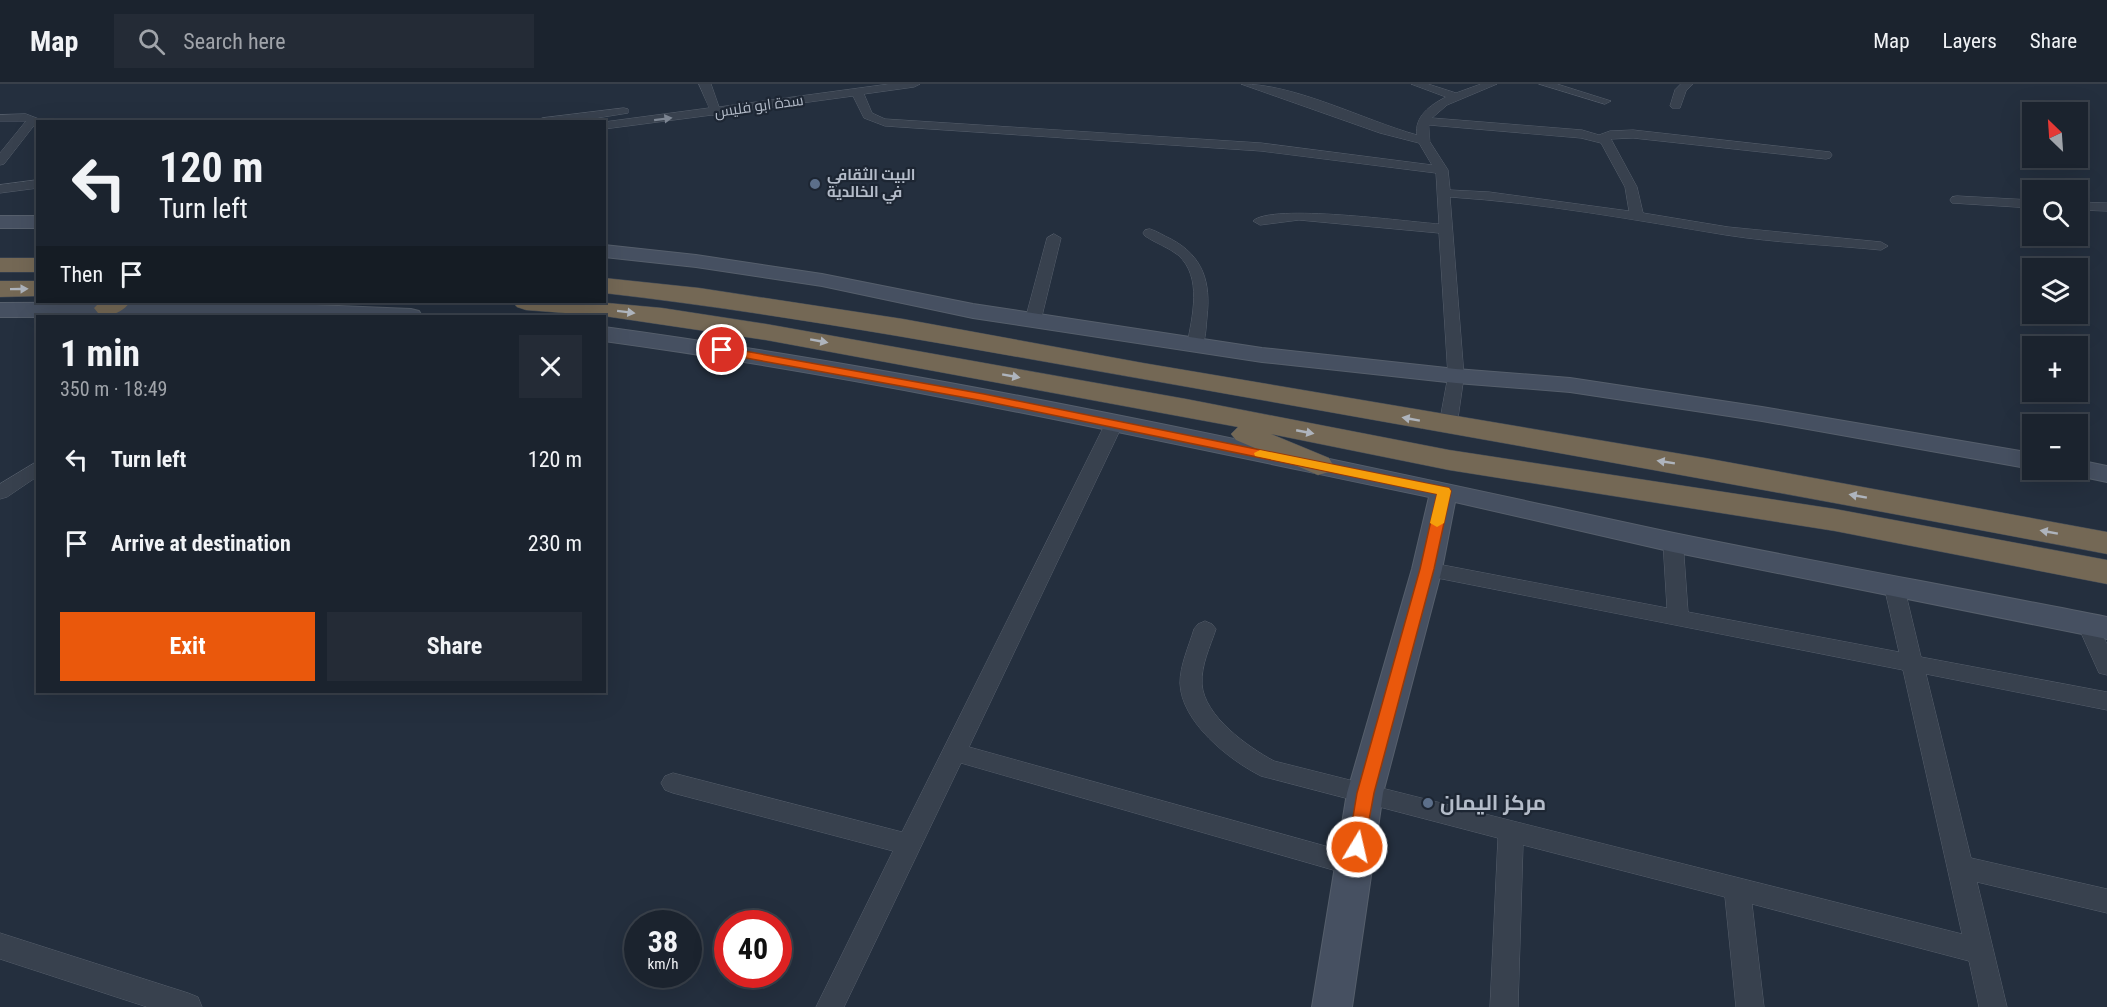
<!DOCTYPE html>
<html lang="en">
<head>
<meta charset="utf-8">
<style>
  body { margin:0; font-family:"Roboto Condensed",Cairo,sans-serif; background:#242b36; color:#f1f3f6; height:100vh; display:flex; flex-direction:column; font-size:22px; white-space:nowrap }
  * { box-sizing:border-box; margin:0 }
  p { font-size:20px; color:#a0a4aa }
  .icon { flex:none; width:33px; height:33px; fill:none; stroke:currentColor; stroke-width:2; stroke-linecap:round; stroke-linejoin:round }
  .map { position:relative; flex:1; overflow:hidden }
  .details { position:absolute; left:36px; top:231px; width:570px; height:378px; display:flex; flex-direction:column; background:#1b232e; border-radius:0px; box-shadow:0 6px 24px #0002,0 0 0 2px #39404a }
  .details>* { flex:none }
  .guide { position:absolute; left:36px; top:36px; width:570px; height:183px; border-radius:0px; box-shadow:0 6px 24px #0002,0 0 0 2px #39404a; background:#1b232e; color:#f1f3f6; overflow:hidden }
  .needle { width:39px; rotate:335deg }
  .controls { position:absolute; left:2022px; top:18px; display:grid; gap:12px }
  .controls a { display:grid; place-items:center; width:66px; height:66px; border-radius:0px; background:#1b232e; box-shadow:0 6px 24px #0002,0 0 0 2px #39404a; font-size:30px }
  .speed { position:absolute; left:624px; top:826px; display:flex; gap:12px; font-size:30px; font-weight:700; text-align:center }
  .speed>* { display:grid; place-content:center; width:78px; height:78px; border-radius:50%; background:#1b232e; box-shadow:0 6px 24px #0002,0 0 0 2px #39404a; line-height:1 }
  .speed small { font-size:15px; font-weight:400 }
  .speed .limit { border:9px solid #d22; background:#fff; color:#111 }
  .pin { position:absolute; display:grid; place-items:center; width:51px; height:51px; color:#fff; margin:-26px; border:3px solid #fff; border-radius:50%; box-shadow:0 2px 6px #0007 }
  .me { position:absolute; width:66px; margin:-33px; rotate:9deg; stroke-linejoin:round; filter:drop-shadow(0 0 4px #0008) }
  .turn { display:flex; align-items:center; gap:21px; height:126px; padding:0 24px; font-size:27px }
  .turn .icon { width:78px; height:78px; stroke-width:2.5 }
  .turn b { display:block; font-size:42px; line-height:51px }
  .then { display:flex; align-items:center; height:57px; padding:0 24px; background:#0003; gap:12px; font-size:22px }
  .round { display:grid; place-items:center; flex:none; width:63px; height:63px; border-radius:0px; background:#242b36 }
  .overview { display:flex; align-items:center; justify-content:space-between; height:102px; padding:0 24px }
  h1 { font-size:36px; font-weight:700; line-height:45px }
  .button { display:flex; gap:12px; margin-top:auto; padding:12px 24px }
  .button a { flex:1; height:69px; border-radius:0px; background:#ea580c; color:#fff; font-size:24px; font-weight:700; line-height:69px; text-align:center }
  .button a+a { background:#242b36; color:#f1f3f6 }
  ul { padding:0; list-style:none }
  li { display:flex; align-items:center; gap:18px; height:84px; padding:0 24px }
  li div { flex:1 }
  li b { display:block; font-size:22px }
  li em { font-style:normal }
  header { display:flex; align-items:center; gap:36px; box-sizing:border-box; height:84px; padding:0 30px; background:#1b232e; border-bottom:2px solid #39404a }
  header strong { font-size:28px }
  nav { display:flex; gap:33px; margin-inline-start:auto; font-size:21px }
  .search { width:420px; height:54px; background:#242b36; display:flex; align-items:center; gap:15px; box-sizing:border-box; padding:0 21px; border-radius:0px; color:#a0a4aa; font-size:22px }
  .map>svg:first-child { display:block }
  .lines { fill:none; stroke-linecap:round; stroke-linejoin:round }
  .street-casing { stroke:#565f6c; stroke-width:1 }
  .secondary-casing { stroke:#565f6c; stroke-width:2 }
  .highway-casing { stroke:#434c59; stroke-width:1 }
  .street { fill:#38414e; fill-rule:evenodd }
  .secondary { fill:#465061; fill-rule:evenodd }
  .highway { fill:#746855; fill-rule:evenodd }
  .oneway { fill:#7c8592 }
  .oneway2 { fill:#aeb4bd }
  .route { fill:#ea580c; stroke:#983908; stroke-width:1.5 }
  .slow { fill:#f59e0b }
  .service-dot { fill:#5c6f8a; stroke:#1d2633; stroke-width:2 }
  .labels { text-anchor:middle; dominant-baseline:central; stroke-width:4.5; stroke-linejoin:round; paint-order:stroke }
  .far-street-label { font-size:15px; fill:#b4bcc9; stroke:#1d2633 }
  .far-poi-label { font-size:15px; font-weight:bold; fill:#b4bcc9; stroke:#1d2633; text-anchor:start }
  .near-poi-label { font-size:21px; font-weight:bold; fill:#b4bcc9; stroke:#1d2633; text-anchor:start }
</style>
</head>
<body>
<header>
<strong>Map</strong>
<div class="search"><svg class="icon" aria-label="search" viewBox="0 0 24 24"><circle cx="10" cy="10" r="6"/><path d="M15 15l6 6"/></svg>Search here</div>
<nav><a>Map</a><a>Layers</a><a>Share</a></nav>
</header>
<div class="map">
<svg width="2107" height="923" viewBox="0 0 2107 923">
  <rect width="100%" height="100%" fill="#242f3e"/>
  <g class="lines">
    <!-- street casing -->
    <g class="street-casing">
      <path id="street" d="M699 0H711L719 23 889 0H920L914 3 864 10 872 29 885 35 1261 59 1432 81 1419 59 1380 49 1241 0C1296 0 1363 36 1417 51 1414 33 1430 21 1446 13L1411 0H1428L1456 9 1481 0H1497L1447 21 1432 34 1582 46 1599 51 1610 47 1633 46 1830 68 1832 71 1830 74 1826 75 1633 54 1611 55 1637 103 1643 129 1728 143 1881 158 1888 162 1881 166C1830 161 1777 159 1726 151 1635 136 1543 119 1450 113L1464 292 1457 341 1454 345H1442L1439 341 1448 292 1439 149 1299 136 1260 141 1253 137C1271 119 1408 138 1439 140L1436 89 1261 67 885 42 864 34 853 12 721 30 716 32 712 31 604 45V38L709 24ZM1429 41 1581 54 1601 59 1625 103 1629 127 1489 108 1450 106 1448 86 1430 58Z
        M1539 0H1557L1611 17 1605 20Z
        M1681 0H1693L1686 7 1680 24H1672L1670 22 1675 6Z
        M624 24 628 25V29L572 38H536L542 34Z
        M26 30 39 35 4 80 0 81V69L26 37H0V31Z
        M38 96V104L0 109V101Z
        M1957 112 2032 116V124L1952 119 1950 116 1952 113Z
        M2078 118 2107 119V127L2078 126Z
        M1150 145C1157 147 1164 152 1171 155 1203 172 1211 198 1207 233 1206 243 1206 256 1201 264H1189L1187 261C1192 233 1203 193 1178 171 1168 163 1155 159 1145 152L1143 149 1145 146Z
        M1054 150 1061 154 1041 236 1033 241 1028 239 1025 236 1047 154Z
        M1114 335 1120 336 1123 340 969 663 1354 770 1363 773 1367 781 1363 789 1354 792 961 679 844 923H816L893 767 673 709 665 706 661 699 665 692 673 689 902 748 1105 340 1108 336Z
        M38 377V392L7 413 0 415V400Z
        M1673 451 1680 453 1683 458 1688 528 1899 568 1884 502 1887 497 1894 495 1901 497 1904 502 1921 573 2107 608V626L1926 590 1971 774 2107 805V829L1977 798 2007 923H1979L1969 877 1752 820 1764 923H1736L1725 813 1523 761 1518 923H1490L1498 754 1261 692C1229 676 1181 638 1180 599 1180 581 1189 562 1194 545L1198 540 1205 537 1212 540 1216 545C1210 563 1201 581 1202 600 1204 632 1248 663 1274 677L1962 850 1903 586 1427 492 1420 490 1417 485 1420 480 1427 478 1667 524 1663 458 1666 453Z
        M2087 532 2094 535 2107 560V591L2099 589 2077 540 2080 535Z
        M0 849 188 909 198 913 202 923H147L0 875Z"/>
    </g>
    <!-- secondary casing -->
    <g class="secondary-casing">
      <path id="secondary" d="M0 132H38V144H0Z
        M604 161 696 171 822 190 973 220 1262 264 1456 285 1570 294 1762 323 2032 369V385L1762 337 1570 308 1456 299 1262 278 973 234 822 202 696 183 604 173Z
        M241 218 411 225 419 227 422 232 0 233V219Z
        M604 243C963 292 1316 372 1669 448 1815 478 1961 504 2107 533V555L1673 468 1455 418 1442 485 1383 709 1352 923H1312L1347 709 1412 485 1429 413C1155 356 882 295 604 257Z
        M2078 376 2107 382V398L2069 390 2066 386H2078Z"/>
    </g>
    <!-- highway casing -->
    <g class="highway-casing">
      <path id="highway" d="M0 174H38V188H0Z
        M604 194 699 204 903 235 1143 279 1705 374 2107 448V470C1803 412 1499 358 1194 304 998 270 803 232 604 209Z
        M0 197H38V212L0 213Z
        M100 218H130C122 229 111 233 98 229L94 224Z
        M513 218H596L662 224 766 240 1186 315 1449 366 1835 425 2107 476V500L1835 447 1449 386 1271 350 1329 374 1333 381 1329 388 1318 391 1236 356 1231 350 1238 343 766 256 604 232 526 226 517 223Z"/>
    </g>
    <!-- street -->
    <use href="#street" class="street"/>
    <!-- secondary -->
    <use href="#secondary" class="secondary"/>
    <!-- highway -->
    <use href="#highway" class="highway"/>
  </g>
  <!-- one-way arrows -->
  <defs><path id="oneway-solid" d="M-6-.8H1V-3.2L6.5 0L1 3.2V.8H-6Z" transform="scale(1.5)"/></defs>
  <use class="oneway" href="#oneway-solid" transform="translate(663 35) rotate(-7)"/>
  <g class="oneway2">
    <use href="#oneway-solid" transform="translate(19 205) rotate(-1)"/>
    <use href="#oneway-solid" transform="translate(626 228) rotate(7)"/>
    <use href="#oneway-solid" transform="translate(819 257) rotate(10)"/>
    <use href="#oneway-solid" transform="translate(1011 292) rotate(10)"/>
    <use href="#oneway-solid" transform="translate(1411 335) rotate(-170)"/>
    <use href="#oneway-solid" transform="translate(1305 348) rotate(11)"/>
    <use href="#oneway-solid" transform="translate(1666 378) rotate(-171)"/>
    <use href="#oneway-solid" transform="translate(1858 412) rotate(-170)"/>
    <use href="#oneway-solid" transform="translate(2049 448) rotate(-170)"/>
  </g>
  <!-- route -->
  <path class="route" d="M722 263 984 310 1449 404 1451 407 1434 485 1374 709 1363 769 1357 771 1350 769 1348 763 1357 709 1420 485 1437 410 984 317 718 269V264Z"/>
  <!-- slow -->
  <path class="slow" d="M1260 366 1449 404 1451 407 1444 439 1437 443 1430 439 1437 410 1255 372 1254 369Z"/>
  <!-- markers -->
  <g class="service-dot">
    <circle cx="815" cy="100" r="6"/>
    <circle cx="1428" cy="719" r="6"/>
  </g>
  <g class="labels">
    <!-- far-street labels -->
    <g class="far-street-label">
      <text transform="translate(759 22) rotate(-8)">سدة ابو فليس</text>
    </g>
    <!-- far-poi labels -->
    <g class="far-poi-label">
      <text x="827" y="91">البيت الثقافي<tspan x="827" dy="17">في الخالدية</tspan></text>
    </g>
    <!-- near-poi labels -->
    <g class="near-poi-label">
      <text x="1440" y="719">مركز اليمان</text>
    </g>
  </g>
</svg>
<div class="controls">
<a><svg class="needle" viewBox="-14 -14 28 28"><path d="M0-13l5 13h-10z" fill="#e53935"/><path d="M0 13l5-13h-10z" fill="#a0a4aa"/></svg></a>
<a><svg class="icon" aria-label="search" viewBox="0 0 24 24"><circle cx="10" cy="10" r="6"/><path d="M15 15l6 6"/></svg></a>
<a><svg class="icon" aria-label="layers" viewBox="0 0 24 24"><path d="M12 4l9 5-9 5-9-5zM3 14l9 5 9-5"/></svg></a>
<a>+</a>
<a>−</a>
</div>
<div class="speed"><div>38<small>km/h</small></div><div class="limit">40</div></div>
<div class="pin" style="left:722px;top:266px;background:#d93025"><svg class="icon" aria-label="arrive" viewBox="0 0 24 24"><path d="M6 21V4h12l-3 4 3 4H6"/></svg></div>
<svg class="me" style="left:1357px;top:763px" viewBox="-20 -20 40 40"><circle r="17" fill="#ea580c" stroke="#fff" stroke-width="3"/><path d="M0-11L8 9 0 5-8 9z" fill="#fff"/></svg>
<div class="guide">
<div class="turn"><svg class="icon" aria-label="left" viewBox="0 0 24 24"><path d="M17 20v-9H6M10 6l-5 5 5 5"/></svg><div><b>120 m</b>Turn left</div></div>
<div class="then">Then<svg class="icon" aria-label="arrive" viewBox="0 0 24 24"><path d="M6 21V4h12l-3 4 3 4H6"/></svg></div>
</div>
<section class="details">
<div class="overview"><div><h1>1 min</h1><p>350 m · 18:49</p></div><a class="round"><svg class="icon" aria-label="close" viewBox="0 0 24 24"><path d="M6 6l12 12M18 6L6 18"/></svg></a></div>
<ul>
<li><svg class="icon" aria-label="left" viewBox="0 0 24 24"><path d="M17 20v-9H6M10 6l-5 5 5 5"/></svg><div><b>Turn left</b></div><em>120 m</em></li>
<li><svg class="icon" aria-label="arrive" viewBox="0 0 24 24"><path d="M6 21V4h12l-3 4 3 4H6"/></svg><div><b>Arrive at destination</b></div><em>230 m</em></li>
</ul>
<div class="button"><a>Exit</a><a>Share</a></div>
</section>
</div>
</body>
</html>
